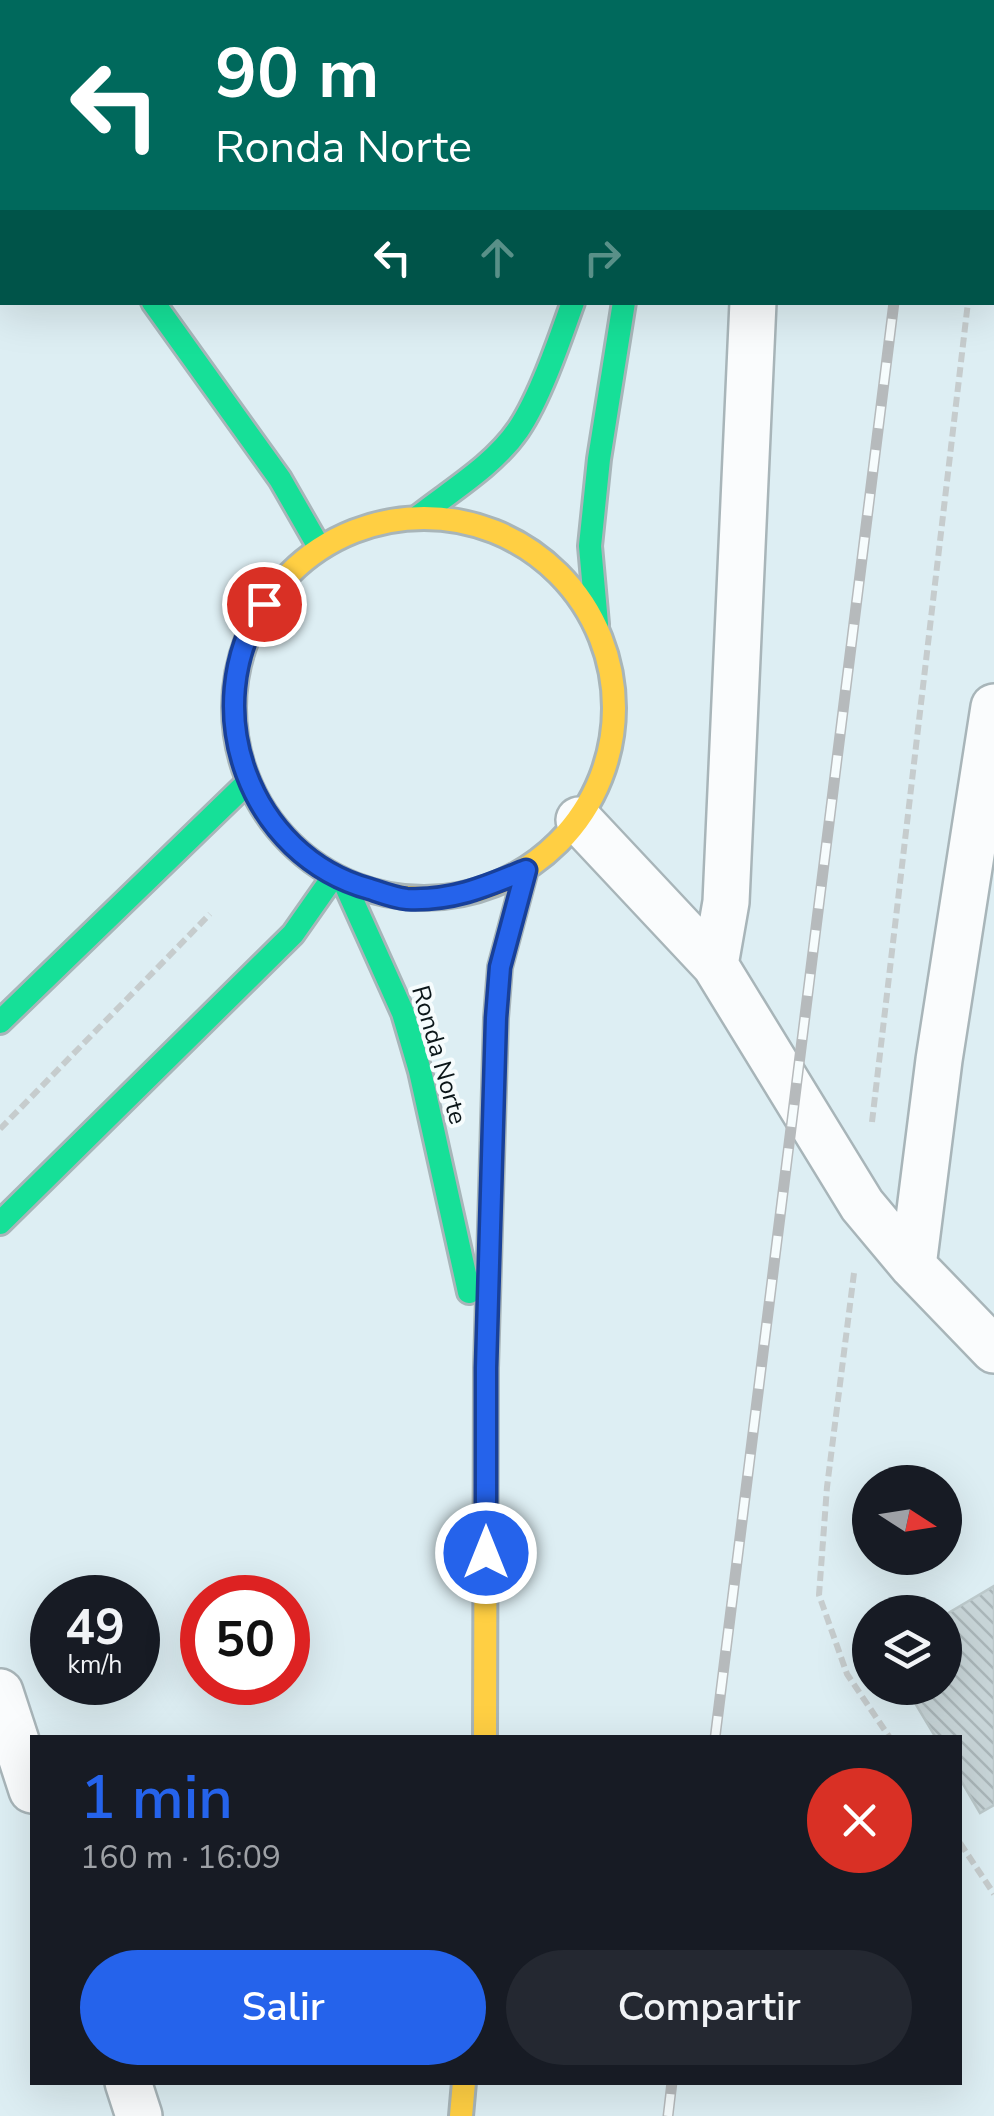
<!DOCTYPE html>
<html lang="es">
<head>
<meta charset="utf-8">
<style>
  body { margin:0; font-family:"Nunito Sans",sans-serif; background:#242831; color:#f1f3f6; height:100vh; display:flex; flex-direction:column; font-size:38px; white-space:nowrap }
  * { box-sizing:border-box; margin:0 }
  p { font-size:32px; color:#9ea1a6 }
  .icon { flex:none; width:55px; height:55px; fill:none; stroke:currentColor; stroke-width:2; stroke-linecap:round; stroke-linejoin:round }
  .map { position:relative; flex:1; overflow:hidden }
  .drawer { position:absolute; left:30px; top:1735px; width:932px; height:350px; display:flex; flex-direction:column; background:#171b24; border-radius:0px; box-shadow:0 10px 40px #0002 }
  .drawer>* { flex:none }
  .guide { position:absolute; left:0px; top:0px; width:995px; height:305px; box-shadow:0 10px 40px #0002; background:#00695c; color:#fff; overflow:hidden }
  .needle { width:65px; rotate:102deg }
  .tools { position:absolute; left:852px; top:1465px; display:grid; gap:20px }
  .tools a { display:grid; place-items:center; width:110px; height:110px; border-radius:50%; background:#171b24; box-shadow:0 10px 40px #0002; font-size:50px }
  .speed { position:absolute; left:30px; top:1575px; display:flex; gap:20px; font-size:50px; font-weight:700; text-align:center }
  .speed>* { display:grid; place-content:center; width:130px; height:130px; border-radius:50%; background:#171b24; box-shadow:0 10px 40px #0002; line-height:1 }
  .speed small { font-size:25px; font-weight:400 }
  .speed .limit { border:15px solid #d22; background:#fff; color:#111 }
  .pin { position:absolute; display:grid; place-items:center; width:85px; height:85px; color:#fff; margin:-42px; border:5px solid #fff; border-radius:50%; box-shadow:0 2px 10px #0007 }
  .me { position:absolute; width:110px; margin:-55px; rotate:0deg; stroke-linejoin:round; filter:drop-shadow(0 0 8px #0008) }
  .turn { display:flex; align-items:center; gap:35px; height:210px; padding:0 50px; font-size:45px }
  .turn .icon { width:130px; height:130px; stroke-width:2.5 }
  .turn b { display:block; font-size:70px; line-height:85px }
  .lanes { display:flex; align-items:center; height:95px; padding:0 50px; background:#0003; justify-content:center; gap:50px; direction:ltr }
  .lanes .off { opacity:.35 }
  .round { display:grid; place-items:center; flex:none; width:105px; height:105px; border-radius:52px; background:#242831 }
  .overview { display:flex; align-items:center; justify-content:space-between; height:170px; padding:0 50px }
  h1 { font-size:60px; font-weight:600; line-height:75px; color:#2563eb }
  .cta { display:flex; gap:20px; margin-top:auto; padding:20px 50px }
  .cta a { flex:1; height:115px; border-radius:60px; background:#2563eb; color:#fff; font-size:40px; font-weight:600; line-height:115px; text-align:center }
  .cta a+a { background:#242831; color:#f1f3f6 }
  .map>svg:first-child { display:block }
  .building { fill:url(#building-back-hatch); stroke:#bbc8ca; stroke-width:2.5 }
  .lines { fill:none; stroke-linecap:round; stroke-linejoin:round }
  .street-casing { stroke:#a8b5b9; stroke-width:50 }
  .fast-casing { stroke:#a8b5b9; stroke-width:28 }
  .slow-casing { stroke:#a8b5b9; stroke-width:28 }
  .jam-casing { stroke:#a8b5b9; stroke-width:28 }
  .path { stroke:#c6cccd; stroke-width:6; stroke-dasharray:10 5; stroke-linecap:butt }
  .street { stroke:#fafcfd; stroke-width:45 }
  .fast { stroke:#16e098; stroke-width:22 }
  .slow { stroke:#ffcf43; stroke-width:22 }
  .jam { stroke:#f24e42; stroke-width:22 }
  .rail-casing { stroke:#b6babc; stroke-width:11 }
  .rail { stroke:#f6fcfd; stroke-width:8; stroke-dasharray:22; stroke-linecap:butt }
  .route-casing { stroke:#184099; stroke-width:25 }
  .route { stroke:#2563eb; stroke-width:18 }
  .labels { text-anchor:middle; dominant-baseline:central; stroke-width:8; stroke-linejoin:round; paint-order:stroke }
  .street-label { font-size:25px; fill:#0b1619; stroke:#f6fcfd }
</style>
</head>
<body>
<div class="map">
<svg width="994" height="2116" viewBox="0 0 994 2116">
  <defs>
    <pattern id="building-back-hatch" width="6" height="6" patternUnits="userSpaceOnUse" patternTransform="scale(2.5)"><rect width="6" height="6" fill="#c8d5d8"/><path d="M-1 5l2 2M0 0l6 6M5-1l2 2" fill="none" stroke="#aab6b9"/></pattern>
  </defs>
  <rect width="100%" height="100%" fill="#ddeef3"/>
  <!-- building -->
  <path class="building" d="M994 1586V1805L980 1813 960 1779V1738H936L906 1688H945V1615Z"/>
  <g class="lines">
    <!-- street casing -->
    <g class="street-casing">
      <path id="street" d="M787 2V0
        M579 820 715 965 862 1205 913 1266 994 1350
        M715 965 726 902 753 302
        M913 1266 939 1060 994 707
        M0 1692 32 1790
        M128 2082 139 2116"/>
    </g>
    <!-- fast casing -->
    <g class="fast-casing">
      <path id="fast" d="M675 0V2
        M153 302 280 479 319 547
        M419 516C452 490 494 465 518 430 540 398 560 339 573 302
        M597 624 590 546 599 459 624 302
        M344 882 403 1013 420 1071 469 1292
        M0 1022 247 783
        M0 1223 293 934 333 877"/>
    </g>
    <!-- slow casing -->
    <g class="slow-casing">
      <path id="slow" d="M234 708a190 190 0 1 1 380 0a190 190 0 1 1-380 0Z
        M485 1738 486 1368 496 1018 500 967 526 870
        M461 2116 464 2082"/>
    </g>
    <!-- jam casing -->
    <g class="jam-casing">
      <path id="jam" d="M0 90 2 93"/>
    </g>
    <!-- path -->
    <path class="path" d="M992 92 994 79
      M872 1122 968 302
      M0 1129 210 914
      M854 1273 827 1487 819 1595 847 1674 890 1738
      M960 1843 994 1894"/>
    <!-- street -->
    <use href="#street" class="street"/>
    <!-- fast -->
    <use href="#fast" class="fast"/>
    <!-- slow -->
    <use href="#slow" class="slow"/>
    <!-- jam -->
    <use href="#jam" class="jam"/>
    <!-- rail casing -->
    <g class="rail-casing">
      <path id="rail" d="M932 2V0
        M715 1738 894 302
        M668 2116 672 2082"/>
    </g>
    <!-- rail -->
    <use href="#rail" class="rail"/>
  </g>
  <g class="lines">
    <!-- route casing -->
    <g class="route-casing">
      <path id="route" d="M264 604C196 708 249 856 370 889 382 893 395 898 407 899 453 901 485 887 526 870L500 967 496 1018 486 1368V1553"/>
    </g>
    <!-- route -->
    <use href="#route" class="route"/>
  </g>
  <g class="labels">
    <!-- street labels -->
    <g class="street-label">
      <text transform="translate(439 1055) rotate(74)">Ronda Norte</text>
    </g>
  </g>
</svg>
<div class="tools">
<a><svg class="needle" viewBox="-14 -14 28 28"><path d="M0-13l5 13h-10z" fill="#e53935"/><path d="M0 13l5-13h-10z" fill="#9ea1a6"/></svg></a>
<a><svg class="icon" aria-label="layers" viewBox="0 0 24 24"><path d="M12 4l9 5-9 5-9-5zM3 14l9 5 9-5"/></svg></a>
</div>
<div class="speed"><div>49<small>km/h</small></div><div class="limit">50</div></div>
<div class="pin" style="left:264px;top:604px;background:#d93025"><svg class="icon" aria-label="arrive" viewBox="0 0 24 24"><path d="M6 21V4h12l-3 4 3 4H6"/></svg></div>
<svg class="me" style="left:486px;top:1553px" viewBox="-20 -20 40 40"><circle r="17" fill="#2563eb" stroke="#fff" stroke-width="3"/><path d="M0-11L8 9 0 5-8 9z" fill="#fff"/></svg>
<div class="guide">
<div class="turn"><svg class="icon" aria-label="left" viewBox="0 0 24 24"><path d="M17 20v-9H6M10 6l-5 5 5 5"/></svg><div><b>90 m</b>Ronda Norte</div></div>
<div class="lanes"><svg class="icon" aria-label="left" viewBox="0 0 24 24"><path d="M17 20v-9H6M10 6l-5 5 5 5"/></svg><svg class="icon off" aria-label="ahead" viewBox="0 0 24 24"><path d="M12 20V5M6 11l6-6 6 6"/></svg><svg class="icon off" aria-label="right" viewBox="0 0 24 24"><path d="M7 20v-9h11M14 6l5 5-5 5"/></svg></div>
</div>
<section class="drawer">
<div class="overview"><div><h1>1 min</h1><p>160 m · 16:09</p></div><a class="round" style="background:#d93025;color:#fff"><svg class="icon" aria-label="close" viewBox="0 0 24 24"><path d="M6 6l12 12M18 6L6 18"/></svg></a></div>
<div class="cta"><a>Salir</a><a>Compartir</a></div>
</section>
</div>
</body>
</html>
